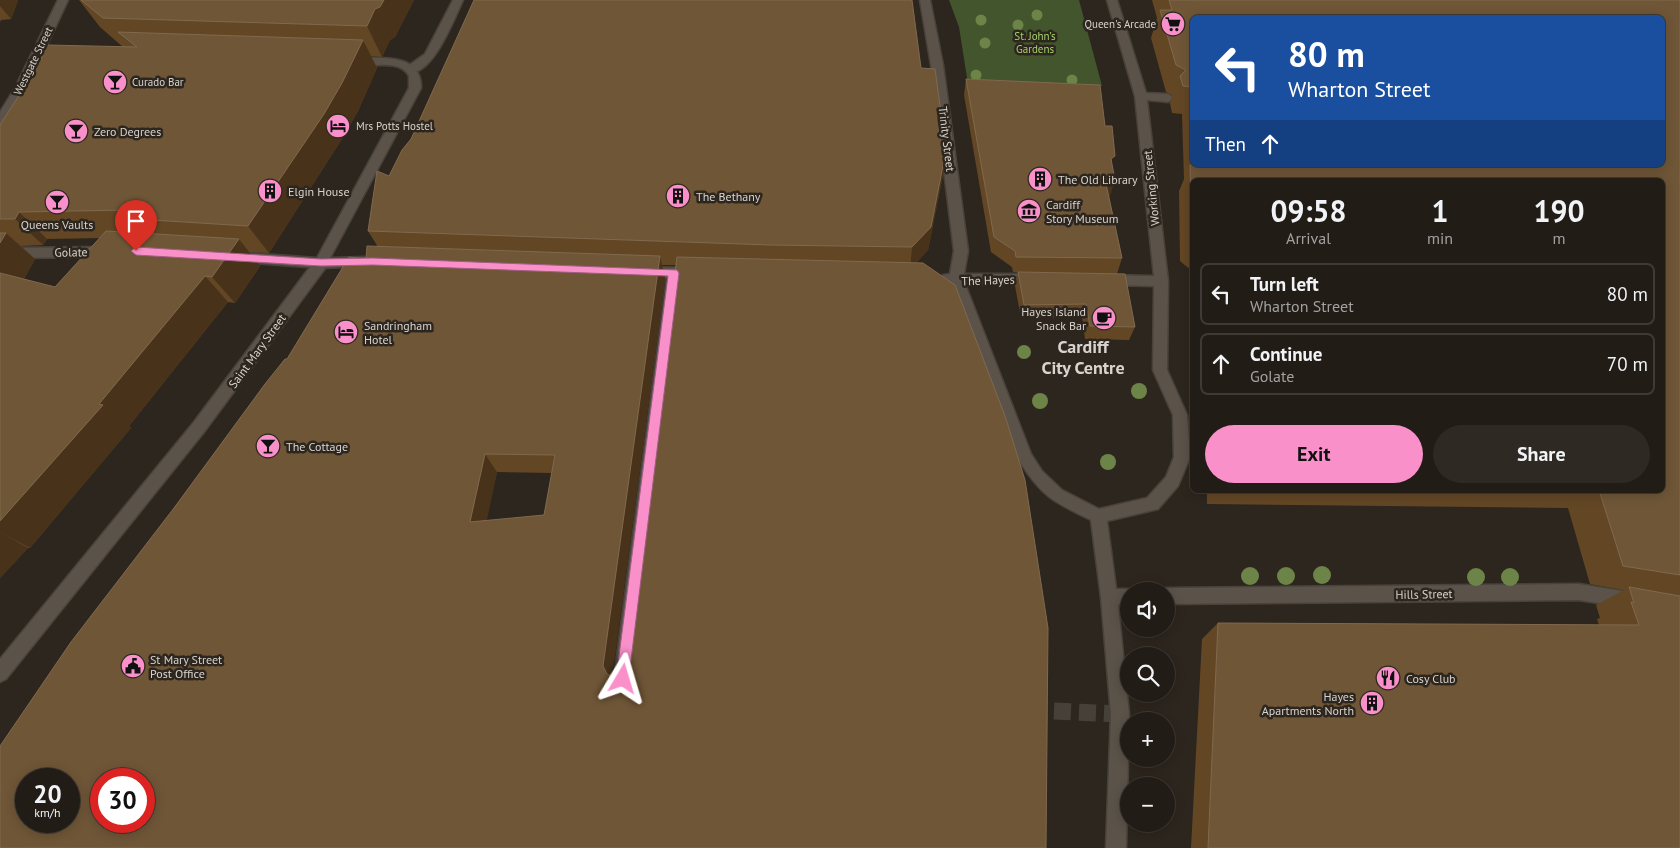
<!DOCTYPE html>
<html lang="en">
<head>
<meta charset="utf-8">
<style>
  body { margin:0; font-family:"PT Sans",sans-serif; background:#2e2923; color:#f1f3f6; height:100vh; display:flex; flex-direction:column; font-size:19px; white-space:nowrap }
  * { box-sizing:border-box; margin:0 }
  p { font-size:16px; color:#a2a1a1 }
  .icon { flex:none; width:28px; height:28px; fill:none; stroke:currentColor; stroke-width:2; stroke-linecap:round; stroke-linejoin:round }
  .map { position:relative; flex:1; overflow:hidden }
  .sheet { position:absolute; left:1190px; top:178px; width:475px; height:315px; display:flex; flex-direction:column; background:#221c16; border-radius:8px; box-shadow:0 2px 12px #0003,0 0 0 1px #3f3a35 }
  .sheet>* { flex:none }
  .top-card { position:absolute; left:1190px; top:15px; width:475px; height:152px; border-radius:8px; box-shadow:0 2px 12px #0003,0 0 0 1px #3f3a35; background:#1a4fa0; color:#fff; overflow:hidden }
  .tools { position:absolute; left:1120px; top:582px; display:grid; gap:10px }
  .tools a { display:grid; place-items:center; width:55px; height:55px; border-radius:50%; background:#221c16; box-shadow:0 2px 12px #0003,0 0 0 1px #3f3a35; font-size:25px }
  .speed { position:absolute; left:15px; top:768px; display:flex; gap:10px; font-size:25px; font-weight:700; text-align:center }
  .speed>* { display:grid; place-content:center; width:65px; height:65px; border-radius:50%; background:#221c16; box-shadow:0 2px 12px #0003,0 0 0 1px #3f3a35; line-height:1 }
  .speed small { font-size:12px; font-weight:400 }
  .speed .limit { border:8px solid #d22; background:#fff; color:#111 }
  .pin { position:absolute; display:grid; place-items:center; width:42px; height:42px; color:#fff; margin:-51px -21px; border-radius:50% 50% 50% 0; rotate:-45deg; box-shadow:0 0 5px #0007 }
  .pin .icon { rotate:45deg }
  .me { position:absolute; width:55px; margin:-28px; rotate:7deg; stroke-linejoin:round; filter:drop-shadow(0 0 4px #0008) }
  .turn { display:flex; align-items:center; gap:18px; height:105px; padding:0 15px; font-size:22px }
  .turn .icon { width:65px; height:65px; stroke-width:2.5 }
  .turn b { display:block; font-size:35px; line-height:42px }
  .then { display:flex; align-items:center; height:48px; padding:0 15px; background:#0003; gap:10px; font-size:19px }
  .eta { display:flex; justify-content:space-evenly; align-items:center; height:85px; text-align:center }
  .eta b { font-size:30px; font-weight:700; line-height:35px }
  .button { display:flex; gap:10px; margin-top:auto; padding:10px 15px }
  .button a { flex:1; height:58px; border-radius:30px; background:#f990ca; color:#111; font-size:20px; font-weight:700; line-height:58px; text-align:center }
  .button a+a { background:#2e2923; color:#f1f3f6 }
  ul { padding:0; list-style:none }
  li { display:flex; align-items:center; gap:15px; height:62px; margin:0 10px 8px; padding:0 5px; border:2px solid #3f3a35; border-radius:8px }
  li div { flex:1 }
  li b { display:block; font-size:19px }
  li em { font-style:normal }
  .map>svg:first-child { display:block }
  .green { fill:#42552c }
  .lines { fill:none; stroke-linecap:round; stroke-linejoin:round }
  .pedestrian-tunnel { stroke:#474038; stroke-width:17; stroke-dasharray:17 8; stroke-linecap:butt }
  .pedestrian-casing { stroke:#48423b; stroke-width:3 }
  .minor-casing { stroke:#48423b; stroke-width:3 }
  .pedestrian { fill:#5b534a; fill-rule:evenodd }
  .minor { fill:#5b534a; fill-rule:evenodd }
  .tree { fill:#6d8448 }
  .wall { fill:#634725; fill-rule:evenodd }
  .shaded-wall { fill:#48331a }
  .building { fill:#6f5637; stroke:#80694f; fill-rule:evenodd }
  .route { fill:#f990ca; stroke:#a25e83 }
  .labels { text-anchor:middle; dominant-baseline:central; stroke-width:5; stroke-linejoin:round; paint-order:stroke }
  .far-poi-label { font-size:11px; fill:#d8d3ce; stroke:#2d261e; text-anchor:start }
  .far-park-label { font-size:11px; fill:#a2d06a; stroke:#2d261e }
  .far-street-label { font-size:11px; fill:#d8d3ce; stroke:#2d261e }
  .poi-label { font-size:12px; fill:#d8d3ce; stroke:#2d261e; text-anchor:start }
  .street-label { font-size:12px; fill:#d8d3ce; stroke:#2d261e }
  .district-label { font-size:18px; font-weight:bold; fill:#d8d3ce; stroke:#2d261e }
</style>
</head>
<body>
<div class="map">
<svg width="1680" height="848" viewBox="0 0 1680 848">
  <rect width="100%" height="100%" fill="#2d261e"/>
  <!-- green -->
  <path class="green" d="M949 0H1079L1102 86 968 84 959 27Z"/>
  <g class="lines">
    <!-- pedestrian-tunnel -->
    <path class="pedestrian-tunnel" d="M1029 710 1120 714"/>
    <!-- pedestrian casing -->
    <g class="pedestrian-casing">
      <path id="pedestrian" d="M453 0H463C455 17 432 78 408 72L406 69 408 66 425 54Z
        M920 0H930L943 65 968 251 964 274H1037L1042 275 1044 279 1042 283 1037 284H965L1031 454 1042 471 1062 490 1099 509 1147 498 1166 477 1174 457 1173 415 1153 370 1154 286 1105 285 1100 284 1098 280 1100 276 1105 275 1154 276 1135 96 1107 0H1117L1146 93 1168 94 1174 98 1168 102 1147 100 1168 281 1167 370 1187 415 1190 457 1178 486 1158 509 1107 521 1116 589H1129L1135 591H1129V605H1118L1129 714 1126 848H1106L1111 714 1101 597 1091 520C1054 502 1042 497 1020 462L951 284 943 283 941 279 943 275 950 274 954 251 931 65Z
        M321 258 326 259 328 263 326 267 204 432 6 679 0 682V659L194 422 316 259Z
        M1579 584 1629 592 1635 594 1637 600 1635 606 1629 608 1579 600 1166 604V591H1160L1166 588Z"/>
    </g>
    <!-- minor casing -->
    <g class="minor-casing">
      <path id="minor" d="M58 0H68L46 47H65L71 51 65 55H43L27 88 4 124 0 125V112L15 88Z
        M353 58C378 58 422 52 421 88L330 258 365 257 370 258 372 262 370 266 321 268 228 261 226 257 228 253 233 252 317 258 409 88V76C399 57 366 69 349 65L347 62Z
        M108 247 113 248 115 252 113 256 108 257 0 258V248Z
        M643 267 695 268 700 269 702 273 700 277 680 278 632 679 629 685 623 688 617 685 614 679 667 278 638 276 636 272 638 268Z"/>
    </g>
    <!-- pedestrian -->
    <use href="#pedestrian" class="pedestrian"/>
    <!-- minor -->
    <use href="#minor" class="minor"/>
  </g>
  <!-- trees -->
  <g class="tree">
    <circle cx="1037" cy="15" r="5.5"/>
    <circle cx="981" cy="20" r="5.5"/>
    <circle cx="1018" cy="25" r="5.5"/>
    <circle cx="985" cy="43" r="5.5"/>
    <circle cx="976" cy="75" r="5.5"/>
    <circle cx="1072" cy="80" r="5.5"/>
    <circle cx="1024" cy="352" r="7"/>
    <circle cx="1139" cy="391" r="8"/>
    <circle cx="1040" cy="401" r="8"/>
    <circle cx="1108" cy="462" r="8"/>
    <circle cx="1322" cy="575" r="9"/>
    <circle cx="1250" cy="576" r="9"/>
    <circle cx="1286" cy="576" r="9"/>
    <circle cx="1476" cy="577" r="9"/>
    <circle cx="1510" cy="577" r="9"/>
  </g>
  <!-- wall -->
  <path class="wall" d="M0 0H18L11 19 1 20 0 22Z
    M79 0H414L395 37 390 40 382 57 371 56 377 68 358 111 340 142 269 253 249 252 260 266 235 303 228 302 129 426 131 428 30 548H28L0 578V125L123 47 100 27ZM100 238 55 287 24 279 35 259 21 246 43 245 47 239Z
    M1152 0H1680V848H1191L1202 639 1218 623 1599 625 1597 619 1600 618 1596 605 1624 590 1590 584 1568 508 1207 504V490H1662L1192 180V271L1180 261 1179 191 1184 179 1182 114 1172 113 1170 103 1172 95 1166 92 1151 38 1157 18ZM1192 18 1662 165H1192Z
    M921 68 943 175 928 250 917 262 1046 848 174 508 287 359 366 259 378 247 368 231 389 176ZM662 265H676L626 666 622 673 615 677 612 676 665 278ZM497 472 552 473 544 515 486 521Z
    M966 79 1105 126 1112 164 1110 196H1109L1122 258 1117 274 1013 272 1012 267 991 252 964 95Z
    M1018 272 1135 327 1129 340 1085 339 1082 317 1021 318 1015 286Z
    M1192 298V373L1191 302Z"/>
  <!-- shaded-wall -->
  <path class="shaded-wall" d="M0 0H18L11 19 0 6Z
    M384 0H414L395 37 390 40 382 57 367 26 375 9Z
    M363 40 377 68 358 111 340 142 269 253 248 226Z
    M946 150 943 175 928 250 910 270 912 247Z
    M1115 180 1110 196 1101 200 1106 184Z
    M19 212 47 239 43 245 15 219Z
    M6 233 35 259 15 295 0 282V243Z
    M239 239 260 266 235 303 212 277Z
    M660 256 665 278 612 679 607 674 603 666Z
    M205 276 228 302 129 426 131 428 30 548 0 532V521Z
    M485 454 497 472 483 539 470 522Z
    M0 532 28 548 0 578Z"/>
  <!-- building -->
  <path class="building" d="M81 0H384L380 7 375 9 367 26 103 18Z
    M474 0H912L921 68 935 69 946 150 931 227 912 247 770 245 368 231 377 171 389 176 402 150 411 139Z
    M1169 0H1680V575L1623 566 1599 490H1662V180H1192V236L1190 165H1662V18H1192V87L1183 86 1180 76 1186 70 1176 65 1160 10H1172Z
    M118 32 363 40 342 83 324 114 248 226 119 218 126 210 19 212 15 219H0V125L38 66 47 45 137 47Z
    M966 79 1100 85 1105 126H1112L1115 156 1111 159 1115 180 1106 184 1122 258 1016 257 1015 251 994 237Z
    M106 231 239 239 212 277 205 276 99 404 103 405 0 521V273L55 287Z
    M0 233H6L0 243Z
    M367 246 660 256 603 666 607 674 615 677 622 673 626 666 677 257 923 263 955 285 1005 416 1025 480 1048 628 1046 848H0V746L71 642 174 508 265 384 285 359H287L349 257 366 259ZM485 454 555 455 544 515 470 522ZM26 779H69V821H26ZM101 779H144V821H101Z
    M1018 272 1125 274 1135 327 1090 326 1086 304 1024 305Z
    M1629 587 1680 596V848H1208L1218 623 1639 625 1631 602 1634 603Z"/>
  <!-- route -->
  <path class="route" d="M136 247 321 259 373 258 677 270 679 273 628 684 623 686 618 684 616 679 668 276 373 265 321 266 136 255 131 251Z"/>
  <!-- icons -->
  <defs>
    <g id="supermarket-disc" transform="scale(1.25)"><circle r="9.5" fill="#f990ca" stroke="#2d261e"/><path d="M-6-5.5h2.5l.6 2H6L4.5 2H-2.5L-4.4-4H-6ZM-1.5 3.2a1.3 1.3 0 1 0 .1 0ZM3 3.2a1.3 1.3 0 1 0 .1 0Z" fill="#111"/></g>
    <g id="bar-disc" transform="scale(1.25)"><circle r="9.5" fill="#f990ca" stroke="#2d261e"/><path d="M-6-5H6L.8 .8V4.5H3.5V6h-7V4.5H-.8V.8Z" fill="#111"/></g>
    <g id="hotel-disc" transform="scale(1.25)"><circle r="9.5" fill="#f990ca" stroke="#2d261e"/><path d="M-6-4.5h1.5V1H6V5H4.5V3h-9V5H-6ZM-4 0a1.8 1.8 0 1 1 3.6 0ZM.5 0V-2.5h3Q6-2.5 6 0Z" fill="#111"/></g>
    <g id="building-disc" transform="scale(1.25)"><circle r="9.5" fill="#f990ca" stroke="#2d261e"/><path d="M-4-6H4V6H1V3H-1V6H-4ZM-2.5-4.3h1.7v1.8h-1.7ZM.8-4.3h1.7v1.8H.8ZM-2.5-1h1.7V.8h-1.7ZM.8-1h1.7V.8H.8Z" fill="#111"/></g>
    <g id="museum-disc" transform="scale(1.25)"><circle r="9.5" fill="#f990ca" stroke="#2d261e"/><path d="M0-6L6-3V-2H-6V-3ZM-5-1h2V3h-2ZM-1-1h2V3h-2ZM3-1h2V3H3ZM-6 4H6V6H-6Z" fill="#111"/></g>
    <g id="cafe-disc" transform="scale(1.25)"><circle r="9.5" fill="#f990ca" stroke="#2d261e"/><path d="M-5.5-4.5H6V0H3Q3 3.5 0 3.5H-2.5Q-5.5 3.5-5.5 0ZM3-3.2v2h1.7v-2ZM-6 4.5H4V6H-6Z" fill="#111"/></g>
    <g id="civic-disc" transform="scale(1.25)"><circle r="9.5" fill="#f990ca" stroke="#2d261e"/><path d="M-.6-6.5H3V-4.5H.6V-3L4-1V1h2V6H-6V1h2V-1L-.6-3ZM-1.2 2.5V6h2.4V2.5Z" fill="#111"/></g>
    <g id="restaurant-disc" transform="scale(1.25)"><circle r="9.5" fill="#f990ca" stroke="#2d261e"/><path d="M-5-6h1v4h1v-4h1v4h1v-4h1v5L-1.5 .5V6h-2V.5L-5-1ZM5-6V6H3V1.5H1.5Q1.5-4 5-6Z" fill="#111"/></g>
  </defs>
  <g fill-rule="evenodd">
    <use href="#supermarket-disc" x="1173" y="24"/>
    <use href="#bar-disc" x="115" y="82"/>
    <use href="#hotel-disc" x="338" y="126"/>
    <use href="#bar-disc" x="76" y="131"/>
    <use href="#building-disc" x="1040" y="179"/>
    <use href="#building-disc" x="270" y="191"/>
    <use href="#building-disc" x="678" y="196"/>
    <use href="#bar-disc" x="57" y="202"/>
    <use href="#museum-disc" x="1029" y="211"/>
    <use href="#cafe-disc" x="1104" y="318"/>
    <use href="#hotel-disc" x="346" y="332"/>
    <use href="#bar-disc" x="268" y="446"/>
    <use href="#civic-disc" x="133" y="666"/>
    <use href="#restaurant-disc" x="1388" y="678"/>
    <use href="#building-disc" x="1372" y="703"/>
  </g>
  <g class="labels">
    <!-- far-poi labels -->
    <g class="far-poi-label">
      <text x="1156" y="24" text-anchor="end">Queen's Arcade</text>
      <text x="132" y="82">Curado Bar</text>
      <text x="356" y="126">Mrs Potts Hostel</text>
    </g>
    <!-- far-park labels -->
    <g class="far-park-label">
      <text x="1035" y="36">St. John’s<tspan x="1035" dy="13">Gardens</tspan></text>
    </g>
    <!-- far-street labels -->
    <g class="far-street-label">
      <text transform="translate(33 61) rotate(-64)">Westgate Street</text>
    </g>
    <!-- poi labels -->
    <g class="poi-label">
      <text x="94" y="131">Zero Degrees</text>
      <text x="1058" y="179">The Old Library</text>
      <text x="288" y="191">Elgin House</text>
      <text x="696" y="196">The Bethany</text>
      <text x="1046" y="204">Cardiff<tspan x="1046" dy="14">Story Museum</tspan></text>
      <text x="57" y="224" text-anchor="middle">Queens Vaults</text>
      <text x="1086" y="311" text-anchor="end">Hayes Island<tspan x="1086" dy="14">Snack Bar</tspan></text>
      <text x="364" y="325">Sandringham<tspan x="364" dy="14">Hotel</tspan></text>
      <text x="286" y="446">The Cottage</text>
      <text x="150" y="659">St Mary Street<tspan x="150" dy="14">Post Office</tspan></text>
      <text x="1406" y="678">Cosy Club</text>
      <text x="1354" y="696" text-anchor="end">Hayes<tspan x="1354" dy="14">Apartments North</tspan></text>
    </g>
    <!-- street labels -->
    <g class="street-label">
      <text transform="translate(947 139) rotate(83)">Trinity Street</text>
      <text transform="translate(1151 188) rotate(-96)">Working Street</text>
      <text transform="translate(71 252) rotate(-1)">Golate</text>
      <text transform="translate(988 280) rotate(-2)">The Hayes</text>
      <text transform="translate(257 351) rotate(-54)">Saint Mary Street</text>
      <text transform="translate(1424 594) rotate(-1)">Hills Street</text>
    </g>
    <!-- district labels -->
    <g class="district-label">
      <text x="1083" y="346">Cardiff<tspan x="1083" dy="21">City Centre</tspan></text>
    </g>
  </g>
</svg>
<div class="tools">
<a><svg class="icon" aria-label="sound" viewBox="0 0 24 24"><path d="M4 9h4l5-4v14l-5-4H4zM17 9q2 3 0 6"/></svg></a>
<a><svg class="icon" aria-label="search" viewBox="0 0 24 24"><circle cx="10" cy="10" r="6"/><path d="M15 15l6 6"/></svg></a>
<a>+</a>
<a>−</a>
</div>
<div class="speed"><div>20<small>km/h</small></div><div class="limit">30</div></div>
<div class="pin" style="left:136px;top:251px;background:#d93025"><svg class="icon" aria-label="arrive" viewBox="0 0 24 24"><path d="M6 21V4h12l-3 4 3 4H6"/></svg></div>
<svg class="me" style="left:623px;top:679px" viewBox="-20 -20 40 40"><path d="M0-17L14 15 0 8-14 15z" fill="#f990ca" stroke="#fff" stroke-width="4"/></svg>
<div class="top-card">
<div class="turn"><svg class="icon" aria-label="left" viewBox="0 0 24 24"><path d="M17 20v-9H6M10 6l-5 5 5 5"/></svg><div><b>80 m</b>Wharton Street</div></div>
<div class="then">Then<svg class="icon" aria-label="ahead" viewBox="0 0 24 24"><path d="M12 20V5M6 11l6-6 6 6"/></svg></div>
</div>
<section class="sheet">
<div class="eta">
<div><b>09:58</b><p>Arrival</p></div>
<div><b>1</b><p>min</p></div>
<div><b>190</b><p>m</p></div>
</div>
<ul>
<li><svg class="icon" aria-label="left" viewBox="0 0 24 24"><path d="M17 20v-9H6M10 6l-5 5 5 5"/></svg><div><b>Turn left</b><p>Wharton Street</p></div><em>80 m</em></li>
<li><svg class="icon" aria-label="ahead" viewBox="0 0 24 24"><path d="M12 20V5M6 11l6-6 6 6"/></svg><div><b>Continue</b><p>Golate</p></div><em>70 m</em></li>
</ul>
<div class="button"><a>Exit</a><a>Share</a></div>
</section>
</div>
</body>
</html>
